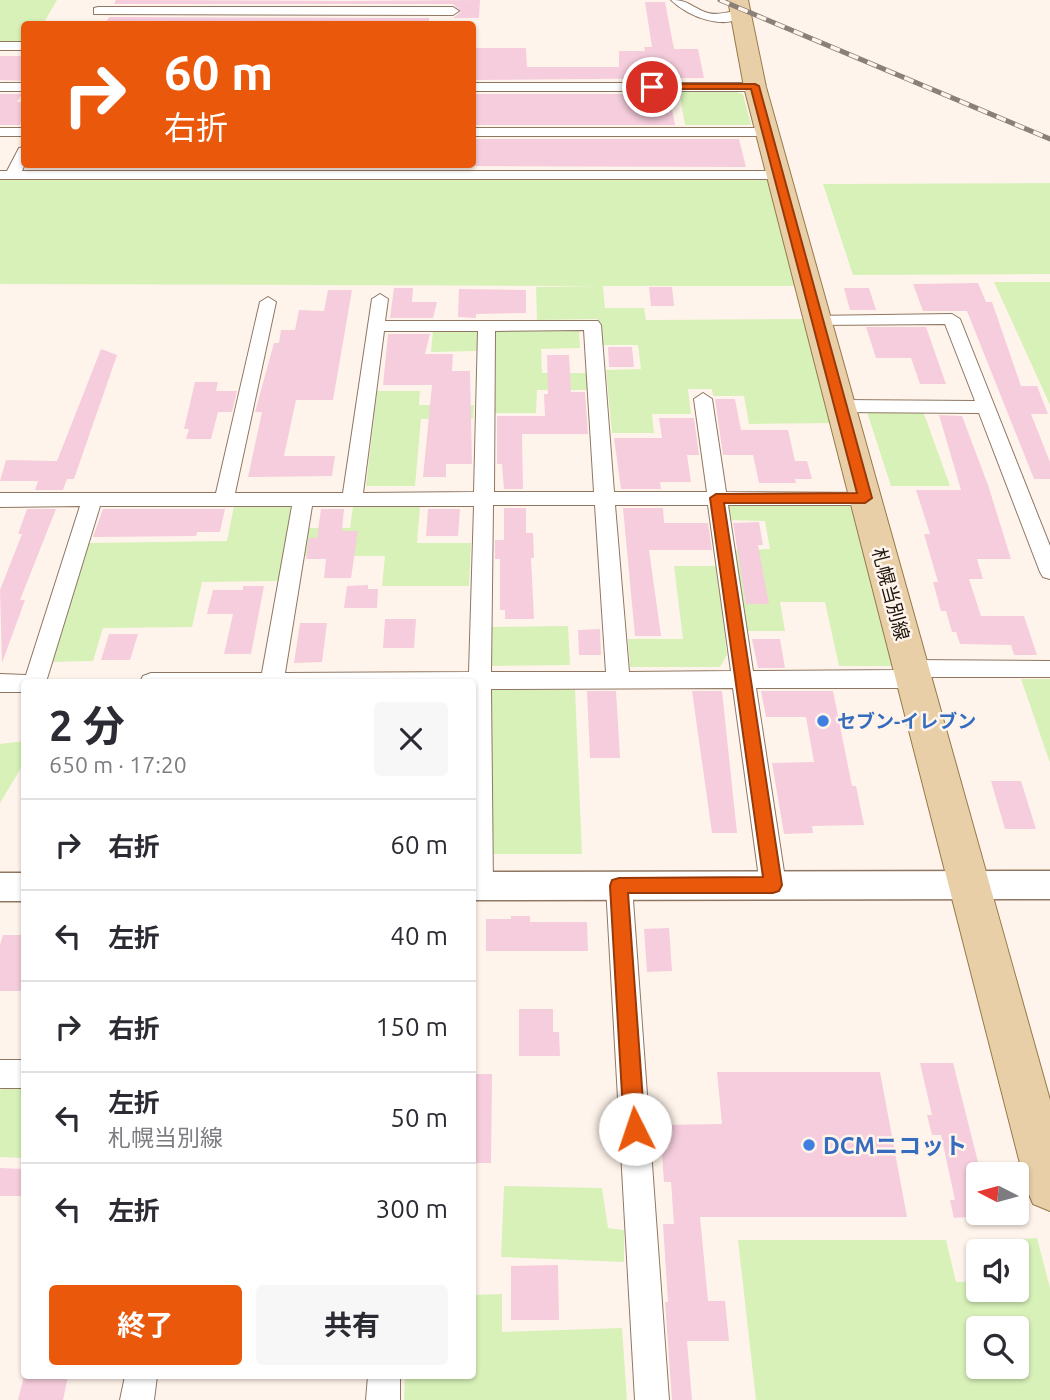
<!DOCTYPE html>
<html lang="ja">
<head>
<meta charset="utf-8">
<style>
  body { margin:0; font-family:Ubuntu,"Noto Sans JP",sans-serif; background:#f7f7f7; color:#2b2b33; height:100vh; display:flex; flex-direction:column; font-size:26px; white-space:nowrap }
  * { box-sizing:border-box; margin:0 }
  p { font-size:23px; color:#7c7c81 }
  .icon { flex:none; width:38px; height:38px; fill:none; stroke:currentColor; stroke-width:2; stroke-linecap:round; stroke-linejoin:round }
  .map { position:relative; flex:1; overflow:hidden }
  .side { position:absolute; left:21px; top:679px; width:455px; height:700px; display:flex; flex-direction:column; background:#fff; border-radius:7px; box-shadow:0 2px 5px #0004 }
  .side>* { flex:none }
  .hud { position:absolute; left:21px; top:21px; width:455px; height:147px; border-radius:7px; box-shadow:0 2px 5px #0004; background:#ea580c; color:#fff; overflow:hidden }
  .needle { width:46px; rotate:276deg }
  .tools { position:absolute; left:966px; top:1162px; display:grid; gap:14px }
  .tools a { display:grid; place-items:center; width:63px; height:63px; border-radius:7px; background:#fff; box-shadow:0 2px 5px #0004; font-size:35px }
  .pin { position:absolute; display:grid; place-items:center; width:60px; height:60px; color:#fff; margin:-30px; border:4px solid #fff; border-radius:50%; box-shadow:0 2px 7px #0007 }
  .me { position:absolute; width:77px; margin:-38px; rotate:356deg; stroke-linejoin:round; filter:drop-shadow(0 0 5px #0008) }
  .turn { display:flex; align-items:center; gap:24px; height:147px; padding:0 28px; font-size:32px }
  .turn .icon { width:91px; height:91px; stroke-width:2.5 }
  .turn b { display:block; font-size:49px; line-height:60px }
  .round { display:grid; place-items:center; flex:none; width:74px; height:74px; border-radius:7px; background:#f7f7f7 }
  .headline { display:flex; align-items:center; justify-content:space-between; height:119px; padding:0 28px }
  h1 { font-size:42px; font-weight:700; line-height:52px }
  .primary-button { display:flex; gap:14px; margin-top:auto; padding:14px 28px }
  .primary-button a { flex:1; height:80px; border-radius:7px; background:#ea580c; color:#fff; font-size:28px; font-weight:700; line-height:80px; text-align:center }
  .primary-button a+a { background:#f7f7f7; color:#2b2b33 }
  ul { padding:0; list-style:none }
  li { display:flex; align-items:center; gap:21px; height:91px; padding:0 28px; border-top:2px solid #e1e1e2 }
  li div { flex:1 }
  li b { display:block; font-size:26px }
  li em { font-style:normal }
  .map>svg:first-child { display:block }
  .green { fill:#d8f1b8; fill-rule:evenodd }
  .building { fill:#f6cddc }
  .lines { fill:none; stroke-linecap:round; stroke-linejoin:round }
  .minor-casing { stroke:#8f7763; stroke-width:2 }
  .tertiary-casing { stroke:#8f7763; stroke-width:3 }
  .primary-casing { stroke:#97794c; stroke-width:2 }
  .minor { fill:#fff; fill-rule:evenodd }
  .tertiary { fill:#fff; fill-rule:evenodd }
  .primary { fill:#e8cfa7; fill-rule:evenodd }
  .rail-casing { stroke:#8a8077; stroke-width:5 }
  .rail { stroke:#fff4eb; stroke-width:3.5; stroke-dasharray:10; stroke-linecap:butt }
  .route { fill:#ea580c; stroke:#983908; stroke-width:2 }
  .shop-dot { fill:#3f7fe0; stroke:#fff4eb; stroke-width:2.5 }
  .labels { text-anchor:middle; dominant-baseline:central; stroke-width:5; stroke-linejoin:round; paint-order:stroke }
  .street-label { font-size:19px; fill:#1f160e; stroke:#fff4eb }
  .shop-label { font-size:19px; font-weight:bold; fill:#366cbe; stroke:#fff4eb; text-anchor:start }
  .near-shop-label { font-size:23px; font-weight:bold; fill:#366cbe; stroke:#fff4eb; text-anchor:start }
</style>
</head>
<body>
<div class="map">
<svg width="1050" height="1400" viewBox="0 0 1050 1400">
  <rect width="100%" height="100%" fill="#fff4eb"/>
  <!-- green -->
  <path class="green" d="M0 0H57L43 24H24V42H0Z
    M679 91H734L743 94 751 125H685Z
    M0 180H773L798 286H603L605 308H644L646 320 807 319 835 423 749 424 744 396H713L712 389H688L691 414H652L654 433H612L606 370 641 369 638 345H600L597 319 537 320 536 287 601 286 0 284Z
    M1050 183V274L853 275 823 184Z
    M994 282H1050V405Z
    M433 330 478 331 477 351 431 352Z
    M579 330 580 348 541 349 542 373H586L587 390H537L536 413H495L496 331Z
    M377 391H420L419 405H474L473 419H421L415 486H366Z
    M923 411 950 486H891L867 412Z
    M724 503H855L895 666H839L825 602H780L785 631H743L731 550 770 549 765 521 727 520Z
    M291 505 279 581 202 582 192 627 103 628 93 661 51 662 88 543 227 541 234 506Z
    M353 506H420L417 543H471L469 586H382L385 556H304L308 528H350Z
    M674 566H716L727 655 720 667H630L628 639H683Z
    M568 626 570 665 489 666 490 627Z
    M1021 679H1050V763Z
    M575 689 582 854H490L492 690Z
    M24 741V763L0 803V744Z
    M10 1085 24 1086V1158L0 1157V1090Z
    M504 1186 602 1188 608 1228 624 1230V1262L501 1257Z
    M1037 1238 1050 1288V1400H756L738 1240H946L956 1282 978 1281V1290H1017V1251H1003L1000 1240ZM978 1328H1017V1367H978Z
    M502 1294V1332L622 1328 627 1400H404L405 1376H472L473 1295Z"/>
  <!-- building -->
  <path class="building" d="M116 0 345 1 480 0 479 18H429V24H105L109 17 453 18 461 12 453 4H114Z
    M645 2H665L674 49H698L704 78 472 80V48H526L527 67H619V51H645L644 47H652Z
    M0 56H24V81L0 80Z
    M0 94H22L17 102H24V116L20 125H0Z
    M472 94H669L675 125H472Z
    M472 139H739L746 167 472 166Z
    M978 283 986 302H992L1021 386H1037L1048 414H1031L1050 462V479H1034L967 311H923L913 284Z
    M649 287H672L674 306H651Z
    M394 288H413L412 302H437L433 318H390Z
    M844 288H869L876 310H850Z
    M459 289 526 290V313L476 314V318L458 317Z
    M328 290H352L333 400H296L284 456H335L332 476 248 477 262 412H255L274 343H279L281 330H295L299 310 324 311Z
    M866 327H926L946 384H920L911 358H876Z
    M388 334H430L425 354H453L452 371H470L472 464H446V477H423L432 385H383Z
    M608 347H632L634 367H609Z
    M101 349 117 355 74 479H67L63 490H35L38 481H0L6 460 57 461Z
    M547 355H569L571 392H585L588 434H522L523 489H504L502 464H497V416H545L544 394H548Z
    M195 382H218L216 391H237L232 412H218L211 439H186L189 429H184Z
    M715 399H735L741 430H788L795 461H807L812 479H795L796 483H759L753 455H723Z
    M939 415 962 416 988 485 1011 559H977L983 579H969L981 616H1024L1037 655H1014L1011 645 960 644 956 632H952L946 611H941L933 582H938L924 534H930L916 490H961Z
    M659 418H694L699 455H687L691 482H660L661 489H621L614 438H662Z
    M504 508H526V533H533L534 558H531L534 619H505V610H500V559H495V540H504Z
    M623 508H663L664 523H708L712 550H649L661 636H635Z
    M27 509H56L20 600H25L2 663 0 590 22 534H18Z
    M103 509H225L220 532H197L196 536 93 537Z
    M321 509H344L342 531H358L351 578H324L326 559H306L309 538H317Z
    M428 509H460L458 536H426Z
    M759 522 763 545H758L769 604H746L733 523Z
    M368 585V589H378L377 608H344L347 586Z
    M243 586H264L251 654H224L233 614H207L213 590H243Z
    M385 619H416L414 648H383Z
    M300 623H327L322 662 294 663Z
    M600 629 601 655H579L578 630Z
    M109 634H138L130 660H101Z
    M752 639H780L785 668H758Z
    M587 691H616L620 758H590Z
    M692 691H722L737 833H712Z
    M761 691H833L852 786H856L864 825 812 826 813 833 784 834 772 763 814 762 806 717H766Z
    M991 781H1021L1036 829H1005Z
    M511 916H530V922H587L588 951H486V919H511Z
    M669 928 672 971 647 972 644 929Z
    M3 935H24V980L21 991H0V945Z
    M519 1009H553V1032H559L560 1056H519Z
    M920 1063H953L981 1174H978V1187H971L979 1216 954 1218 950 1200H955L941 1135H932L927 1115H932Z
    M717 1072H880L907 1217H700L708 1301H725L729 1341H687L692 1400H672L665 1302H668L663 1224H674L671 1182H664L660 1125 722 1124Z
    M475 1074H492L491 1163H474Z
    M0 1168 24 1169V1196H0Z
    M558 1265 559 1320H511V1266Z
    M24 1376H68L63 1400H18Z"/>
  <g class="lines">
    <!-- minor casing -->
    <g class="minor-casing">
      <path id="minor" d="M671 0C690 0 692 8 708 13 720 17 735 7 746 15 724 31 689 17 671 0Z
        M98 7H453L459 11 453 15 94 14V8Z
        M0 42H24V50H0Z
        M0 83H24V91H0Z
        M472 83H755L762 87 755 91H472Z
        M0 128H24V136H0Z
        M472 128H767L774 132 767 136H472Z
        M24 147 25 164 22 171H778L785 175 778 179H0V171H7L19 148Z
        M380 294 388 299 385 321H598L601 325 614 492H707L694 399 703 393 712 399 726 492 872 493 875 498 872 503 865 505H728L753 671 901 670 903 662 911 660 1050 661V677H923L921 685 913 688H756L786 885 782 893 773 896 764 893 760 885 733 688 491 689 493 886 489 894 480 897 472 894V682H140L143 676 151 673H262L292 506H100L46 682H24V692H0V674L26 675 80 506 0 507V493H216L260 302 268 297 276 302 235 493H343L372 299ZM584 330 594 492H494L495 331ZM384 331H478L474 492 363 493ZM493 505H595L606 672H491ZM615 505H708L731 671 629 672ZM312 506H474L469 672 285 673Z
        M952 314 960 319 1050 546V579L1043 577 1040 572 979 413 840 412 831 406 840 400 975 401 945 324 817 325 811 324 808 320 811 316Z
        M619 875 628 878 632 886 669 1400H635L606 886 610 878Z
        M0 1060H24V1088H0Z
        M125 1376H157L154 1400H120Z
        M368 1376H400V1400H366Z"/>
    </g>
    <!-- tertiary casing -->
    <g class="tertiary-casing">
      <path id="tertiary" d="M1050 871V899L472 900V872Z
        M0 873H24V901H0Z"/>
    </g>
    <!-- primary casing -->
    <g class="primary-casing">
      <path id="primary" d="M728 0H748L766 87 1050 1100V1211L1033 1204 1026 1187 744 87Z"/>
    </g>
    <!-- minor -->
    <use href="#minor" class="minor"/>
    <!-- tertiary -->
    <use href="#tertiary" class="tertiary"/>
    <!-- primary -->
    <use href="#primary" class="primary"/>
    <!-- rail casing -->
    <g class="rail-casing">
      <path id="rail" d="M720 0 1050 139"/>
    </g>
    <!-- rail -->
    <use href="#rail" class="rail"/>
  </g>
  <!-- route -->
  <path class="route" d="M755 84 759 86 872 498 865 503H724L782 885 779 891 773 893H628L645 1129 642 1137 635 1139 627 1137 624 1129 610 886 612 880 619 878 763 877 710 498 716 494 857 493 751 89H652L648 87 652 84Z"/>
  <!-- markers -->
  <g class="shop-dot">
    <circle cx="823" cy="721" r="7"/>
    <circle cx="809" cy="1145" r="7"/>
  </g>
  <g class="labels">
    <!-- street labels -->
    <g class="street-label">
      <text transform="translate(891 594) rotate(75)">札幌当別線</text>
    </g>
    <!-- shop labels -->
    <g class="shop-label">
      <text x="837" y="721">セブン-イレブン</text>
    </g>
    <!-- near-shop labels -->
    <g class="near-shop-label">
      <text x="823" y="1145">DCMニコット</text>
    </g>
  </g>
</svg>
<div class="tools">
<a><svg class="needle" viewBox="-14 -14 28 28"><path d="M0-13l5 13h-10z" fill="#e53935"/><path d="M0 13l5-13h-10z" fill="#7c7c81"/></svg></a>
<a><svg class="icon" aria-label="sound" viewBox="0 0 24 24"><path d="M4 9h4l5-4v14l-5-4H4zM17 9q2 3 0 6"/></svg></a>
<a><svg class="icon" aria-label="search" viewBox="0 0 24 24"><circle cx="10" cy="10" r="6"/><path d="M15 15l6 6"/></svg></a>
</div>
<div class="pin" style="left:652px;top:87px;background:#d93025"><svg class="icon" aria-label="arrive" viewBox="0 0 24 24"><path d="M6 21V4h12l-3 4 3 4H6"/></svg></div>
<svg class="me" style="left:635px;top:1129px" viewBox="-20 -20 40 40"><circle r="19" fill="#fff"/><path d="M0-13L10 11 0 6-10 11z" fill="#ea580c"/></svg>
<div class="hud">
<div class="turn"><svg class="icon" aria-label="right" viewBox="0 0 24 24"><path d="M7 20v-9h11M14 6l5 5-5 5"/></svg><div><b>60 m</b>右折</div></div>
</div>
<section class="side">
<div class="headline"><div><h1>2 分</h1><p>650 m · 17:20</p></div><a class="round"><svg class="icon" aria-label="close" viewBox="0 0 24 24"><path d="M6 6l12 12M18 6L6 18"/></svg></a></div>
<ul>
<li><svg class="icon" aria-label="right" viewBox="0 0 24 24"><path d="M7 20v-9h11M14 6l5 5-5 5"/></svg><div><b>右折</b></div><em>60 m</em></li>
<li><svg class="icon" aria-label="left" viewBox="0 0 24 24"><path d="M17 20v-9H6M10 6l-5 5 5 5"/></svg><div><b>左折</b></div><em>40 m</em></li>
<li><svg class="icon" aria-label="right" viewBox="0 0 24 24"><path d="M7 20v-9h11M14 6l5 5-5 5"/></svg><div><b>右折</b></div><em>150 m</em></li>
<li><svg class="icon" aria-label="left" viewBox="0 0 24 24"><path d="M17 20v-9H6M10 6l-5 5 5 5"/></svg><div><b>左折</b><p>札幌当別線</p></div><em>50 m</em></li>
<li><svg class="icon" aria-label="left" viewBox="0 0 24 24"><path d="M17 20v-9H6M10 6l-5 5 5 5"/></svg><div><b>左折</b></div><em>300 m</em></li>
</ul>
<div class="primary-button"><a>終了</a><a>共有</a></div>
</section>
</div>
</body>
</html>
